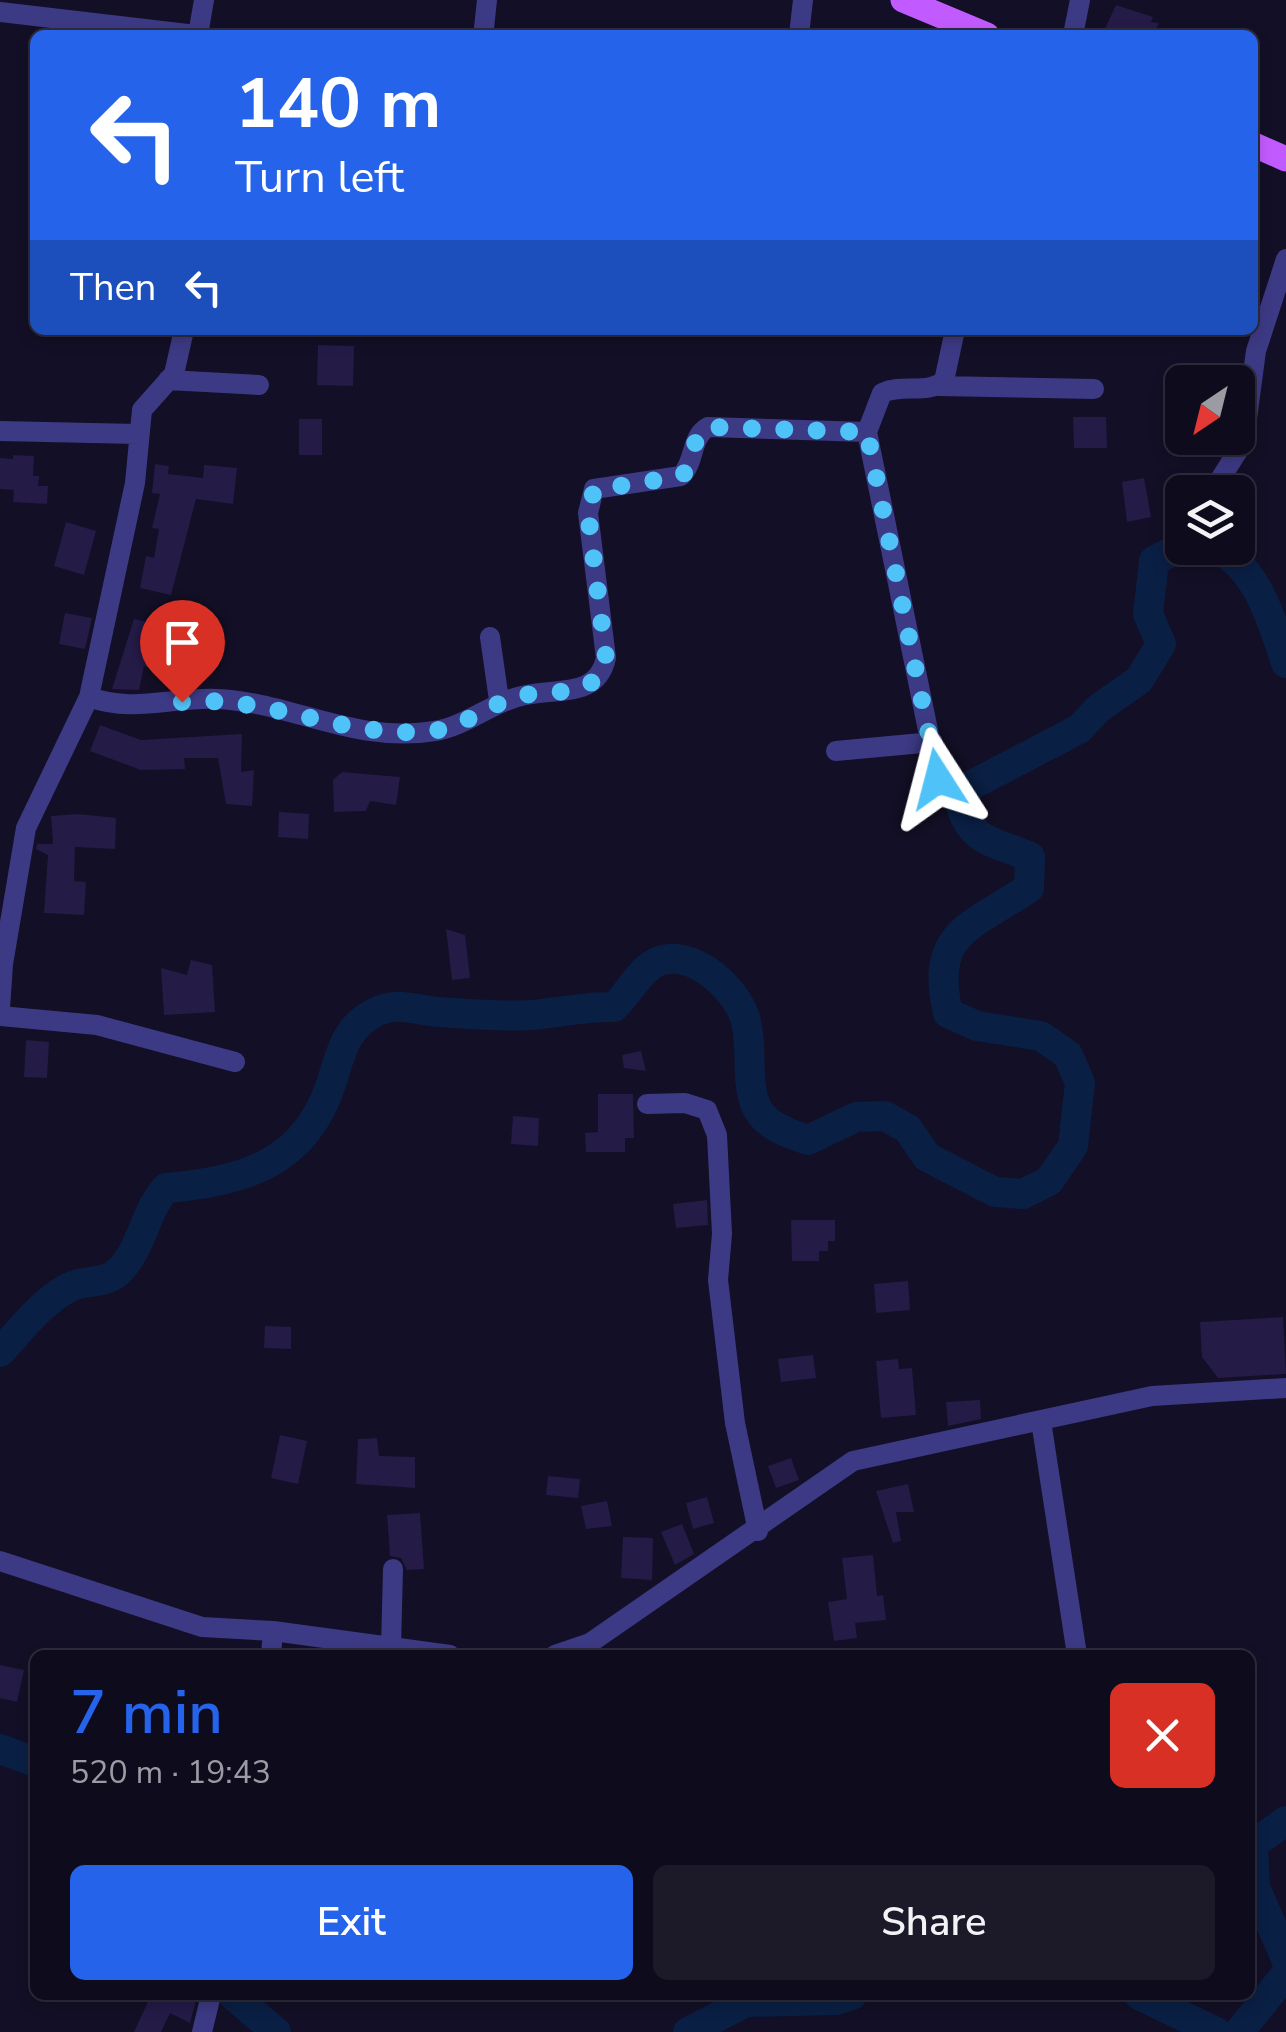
<!DOCTYPE html>
<html lang="en">
<head>
<meta charset="utf-8">
<style>
  body { margin:0; font-family:"Nunito Sans",sans-serif; background:#1c1929; color:#f1f3f6; height:100vh; display:flex; flex-direction:column; font-size:38px; white-space:nowrap }
  * { box-sizing:border-box; margin:0 }
  p { font-size:32px; color:#9b9ba3 }
  .icon { flex:none; width:55px; height:55px; fill:none; stroke:currentColor; stroke-width:2; stroke-linecap:round; stroke-linejoin:round }
  .map { position:relative; flex:1; overflow:hidden }
  .sheet { position:absolute; left:30px; top:1650px; width:1225px; height:350px; display:flex; flex-direction:column; background:#0e0b1c; border-radius:15px; box-shadow:0 5px 15px #0003,0 0 0 2px #2e2b3b }
  .sheet>* { flex:none }
  .banner { position:absolute; left:30px; top:30px; width:1228px; height:305px; border-radius:15px; box-shadow:0 5px 15px #0003,0 0 0 2px #2e2b3b; background:#2563eb; color:#fff; overflow:hidden }
  .needle { width:65px; rotate:215deg }
  .controls { position:absolute; left:1165px; top:365px; display:grid; gap:20px }
  .controls a { display:grid; place-items:center; width:90px; height:90px; border-radius:15px; background:#0e0b1c; box-shadow:0 5px 15px #0003,0 0 0 2px #2e2b3b; font-size:50px }
  .pin { position:absolute; display:grid; place-items:center; width:85px; height:85px; color:#fff; margin:-102px -42px; border-radius:50% 50% 50% 0; rotate:-45deg; box-shadow:0 0 10px #0007 }
  .pin .icon { rotate:45deg }
  .me { position:absolute; width:110px; margin:-55px; rotate:351deg; stroke-linejoin:round; filter:drop-shadow(0 0 8px #0008) }
  .turn { display:flex; align-items:center; gap:35px; height:210px; padding:0 40px; font-size:45px }
  .turn .icon { width:130px; height:130px; stroke-width:2.5 }
  .turn b { display:block; font-size:70px; line-height:85px }
  .then { display:flex; align-items:center; height:95px; padding:0 40px; background:#0003; gap:20px; font-size:38px }
  .round { display:grid; place-items:center; flex:none; width:105px; height:105px; border-radius:15px; background:#1c1929 }
  .head { display:flex; align-items:center; justify-content:space-between; height:170px; padding:0 40px }
  h1 { font-size:60px; font-weight:600; line-height:75px; color:#2563eb }
  .cta { display:flex; gap:20px; margin-top:auto; padding:20px 40px }
  .cta a { flex:1; height:115px; border-radius:15px; background:#2563eb; color:#fff; font-size:40px; font-weight:600; line-height:115px; text-align:center }
  .cta a+a { background:#1c1929; color:#f1f3f6 }
  .map>svg:first-child { display:block }
  .lines { fill:none; stroke-linecap:round; stroke-linejoin:round }
  .river { stroke:#0a1f44; stroke-width:30 }
  .building { fill:#241b47 }
  .minor { stroke:#3d3a85; stroke-width:20 }
  .major { stroke:#c25bff; stroke-width:25 }
  .route { stroke:#4fc3f7; stroke-width:18; stroke-dasharray:0 32.4 }
</style>
</head>
<body>
<div class="map">
<svg width="1286" height="2032" viewBox="0 0 1286 2032">
  <rect width="100%" height="100%" fill="#130f26"/>
  <g class="lines">
    <!-- river -->
    <path class="river" d="M1210 548C1255 558 1273 624 1286 663
      M0 1352C21 1330 42 1301 70 1287 86 1279 106 1285 120 1270 143 1246 145 1211 166 1188 244 1181 306 1164 332 1081 341 1053 345 1028 374 1013 397 1000 416 1011 440 1012 470 1014 501 1017 531 1015 560 1013 585 1006 614 1007 626 996 637 976 649 967 684 940 735 986 745 1018 754 1047 744 1081 757 1108 766 1126 790 1134 808 1140L856 1117 885 1116 908 1129 927 1157 995 1192 1023 1194 1049 1181 1073 1146 1080 1083 1068 1055 1041 1036 977 1026 948 1013C929 932 971 927 1029 888L1030 857C995 841 972 844 960 804L968 787 1079 729 1099 708 1139 680 1161 644 1148 614 1154 561 1182 546
      M0 1749 35 1762
      M1286 1821 1253 1844 1255 1887 1286 1959
      M233 1995 276 2032
      M1139 1995 1216 2032
      M688 2032 746 2002 836 2000 852 1995
      M1239 2032 1286 1974"/>
  </g>
  <!-- building -->
  <path class="building" d="M1116 5 1153 17 1151 22 1159 23 1153 35H1102Z
    M318 345 354 346 353 386 317 385Z
    M1073 417H1106L1107 448H1074Z
    M299 419H322V455H299Z
    M13 455 34 456 33 476H39L38 486H48L47 504 13 502 14 490 0 489V458L13 459Z
    M155 464 169 466 168 474 203 478 204 465 237 468 233 504 196 499 171 595 140 588 146 556 154 558 159 529 152 528 160 494 152 493Z
    M1144 478 1151 517 1127 522 1122 482Z
    M66 522 96 531 84 575 54 566Z
    M65 613 92 618 85 649 59 644Z
    M134 619 162 626 152 668 144 666 139 690 112 689Z
    M191 624 224 628 219 664 186 660Z
    M100 725 141 740 242 734 241 772 254 770 252 806 226 804 218 758H184L185 769 141 770 90 751Z
    M342 772 400 777 396 805 370 801 366 811 334 812 333 780Z
    M279 812 309 814 308 839 278 837Z
    M78 814 116 818 115 849 75 847 74 881 86 882 84 915 44 913 48 855 36 849 37 844H53L51 816Z
    M446 929 465 935 470 978 452 980Z
    M191 960 212 965 215 1012 164 1015 161 968 187 975Z
    M26 1040 49 1042 47 1078 24 1077Z
    M641 1051 646 1071 624 1068 622 1055Z
    M598 1094H633L634 1138H625V1152H586L585 1133 598 1132Z
    M513 1116 539 1118 538 1146 511 1144Z
    M707 1200 708 1225 676 1228 673 1204Z
    M791 1220H835V1241H828V1251H819V1261H792Z
    M908 1281 910 1310 876 1313 874 1284Z
    M1283 1317 1286 1374 1218 1378 1202 1357 1200 1322Z
    M265 1326 291 1327V1349L264 1348Z
    M813 1355 816 1378 781 1382 778 1359Z
    M898 1359 899 1369 912 1368 916 1415 881 1418 876 1361Z
    M980 1400 981 1419 948 1426 946 1402Z
    M280 1435 307 1441 298 1484 271 1478Z
    M377 1438 379 1456 415 1457V1488L356 1484 358 1439Z
    M791 1458 799 1480 776 1488 768 1466Z
    M548 1476 580 1479 578 1498 546 1495Z
    M908 1484 914 1512H896L901 1541 893 1543 876 1491Z
    M707 1497 714 1523 693 1529 686 1503Z
    M607 1501 612 1526 586 1529 581 1506Z
    M420 1513 424 1569 407 1570 401 1558 390 1556 387 1515Z
    M682 1524 694 1554 675 1565 661 1532Z
    M623 1537 653 1538 652 1580 621 1578Z
    M873 1555 877 1596 883 1595 886 1620 855 1623 857 1638 834 1641 828 1602 847 1599 842 1558Z
    M0 1665 24 1670 17 1702 0 1698Z
    M151 1995H185L196 2000 190 2023 170 2013 161 2032H134Z"/>
  <g class="lines">
    <!-- minor -->
    <path class="minor" d="M0 12 196 35
      M484 28 487 0
      M198 35 204 0
      M799 35 803 0
      M1073 35 1080 0
      M168 380 259 385
      M939 386 1094 389
      M0 431 137 434
      M1217 492 1219 481 1244 441 1256 351 1286 259
      M490 637 499 700
      M89 697C133 713 172 697 217 699 291 702 353 744 435 731 467 726 493 701 526 695 559 688 597 698 606 658L588 513 594 489 681 476C696 461 690 437 708 427L867 432
      M836 751 933 742
      M938 779 867 432 882 393C903 383 926 395 944 381L955 330
      M0 1008 3 964 26 828 89 697 135 483 142 410 174 374 184 330
      M0 1016 97 1025 235 1062
      M647 1104 685 1103 707 1110 717 1135 722 1234 718 1280 735 1423 758 1531
      M1041 1421 1077 1655
      M0 1561 202 1627 273 1631 450 1655
      M391 1647 393 1569
      M271 1655 273 1631
      M555 1655 590 1643 853 1461 1152 1396 1286 1388
      M202 2032 211 1995"/>
    <!-- major -->
    <path class="major" d="M903 0 987 35
      M1252 144 1286 159"/>
  </g>
  <g class="lines">
    <!-- route -->
    <path class="route" d="M182 702C267 694 345 740 432 731 465 727 492 701 525 695 558 689 597 699 606 658L588 513 594 490 682 476C695 461 690 437 708 427L867 432 938 779"/>
  </g>
</svg>
<div class="controls">
<a><svg class="needle" viewBox="-14 -14 28 28"><path d="M0-13l5 13h-10z" fill="#e53935"/><path d="M0 13l5-13h-10z" fill="#9b9ba3"/></svg></a>
<a><svg class="icon" aria-label="layers" viewBox="0 0 24 24"><path d="M12 4l9 5-9 5-9-5zM3 14l9 5 9-5"/></svg></a>
</div>
<div class="pin" style="left:182px;top:702px;background:#d93025"><svg class="icon" aria-label="arrive" viewBox="0 0 24 24"><path d="M6 21V4h12l-3 4 3 4H6"/></svg></div>
<svg class="me" style="left:938px;top:779px" viewBox="-20 -20 40 40"><path d="M0-17L14 15 0 8-14 15z" fill="#4fc3f7" stroke="#fff" stroke-width="4"/></svg>
<div class="banner">
<div class="turn"><svg class="icon" aria-label="left" viewBox="0 0 24 24"><path d="M17 20v-9H6M10 6l-5 5 5 5"/></svg><div><b>140 m</b>Turn left</div></div>
<div class="then">Then<svg class="icon" aria-label="left" viewBox="0 0 24 24"><path d="M17 20v-9H6M10 6l-5 5 5 5"/></svg></div>
</div>
<section class="sheet">
<div class="head"><div><h1>7 min</h1><p>520 m · 19:43</p></div><a class="round" style="background:#d93025;color:#fff"><svg class="icon" aria-label="close" viewBox="0 0 24 24"><path d="M6 6l12 12M18 6L6 18"/></svg></a></div>
<div class="cta"><a>Exit</a><a>Share</a></div>
</section>
</div>
</body>
</html>
